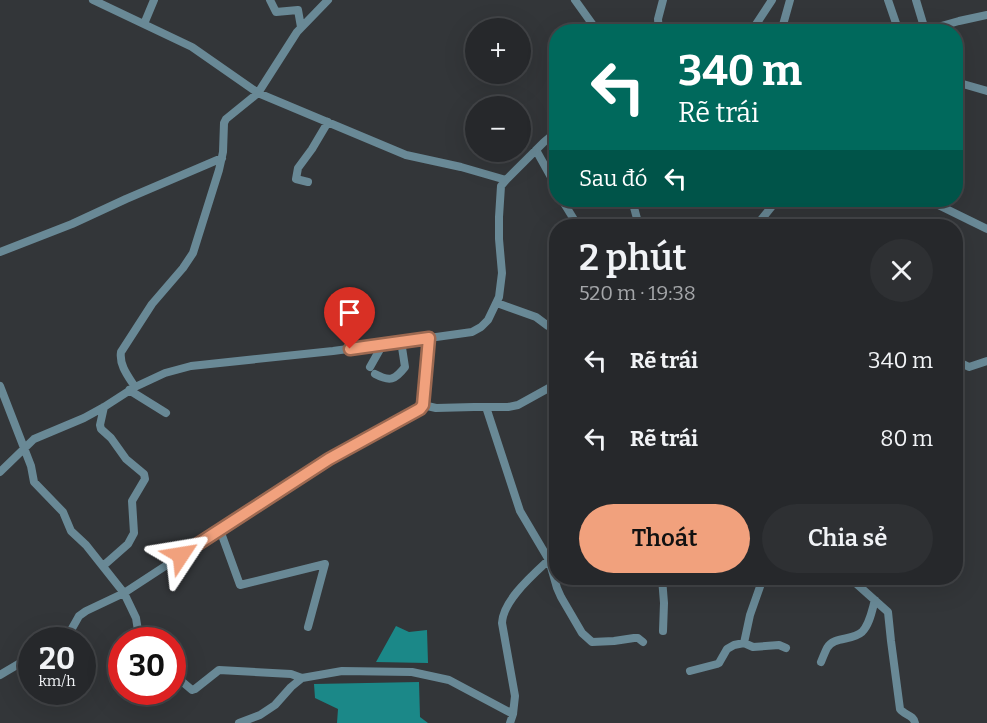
<!DOCTYPE html>
<html lang="vi">
<head>
<meta charset="utf-8">
<style>
  body { margin:0; font-family:Bitter,serif; background:#2e3033; color:#f1f3f6; height:100vh; display:flex; flex-direction:column; font-size:22px; white-space:nowrap }
  * { box-sizing:border-box; margin:0 }
  p { font-size:20px; color:#a4a6a9 }
  .icon { flex:none; width:33px; height:33px; fill:none; stroke:currentColor; stroke-width:2; stroke-linecap:round; stroke-linejoin:round }
  .map { position:relative; flex:1; overflow:hidden }
  .details { position:absolute; left:549px; top:219px; width:414px; height:366px; display:flex; flex-direction:column; background:#26282b; border-radius:24px; box-shadow:0 6px 24px #0002,0 0 0 2px #424447 }
  .details>* { flex:none }
  .banner { position:absolute; left:549px; top:24px; width:414px; height:183px; border-radius:24px; box-shadow:0 6px 24px #0002,0 0 0 2px #424447; background:#00695c; color:#fff; overflow:hidden }
  .buttons { position:absolute; left:465px; top:18px; display:grid; gap:12px }
  .buttons a { display:grid; place-items:center; width:66px; height:66px; border-radius:50%; background:#26282b; box-shadow:0 6px 24px #0002,0 0 0 2px #424447; font-size:30px }
  .speed { position:absolute; left:18px; top:627px; display:flex; gap:12px; font-size:30px; font-weight:700; text-align:center }
  .speed>* { display:grid; place-content:center; width:78px; height:78px; border-radius:50%; background:#26282b; box-shadow:0 6px 24px #0002,0 0 0 2px #424447; line-height:1 }
  .speed small { font-size:15px; font-weight:400 }
  .speed .limit { border:9px solid #d22; background:#fff; color:#111 }
  .pin { position:absolute; display:grid; place-items:center; width:51px; height:51px; color:#fff; margin:-62px -26px; border-radius:50% 50% 50% 0; rotate:-45deg; box-shadow:0 0 6px #0007 }
  .pin .icon { rotate:45deg }
  .me { position:absolute; width:66px; margin:-33px; rotate:57deg; stroke-linejoin:round; filter:drop-shadow(0 0 4px #0008) }
  .turn { display:flex; align-items:center; gap:21px; height:126px; padding:0 30px; font-size:27px }
  .turn .icon { width:78px; height:78px; stroke-width:2.5 }
  .turn b { display:block; font-size:42px; line-height:51px }
  .then { display:flex; align-items:center; height:57px; padding:0 30px; background:#0003; gap:12px; font-size:22px }
  .round { display:grid; place-items:center; flex:none; width:63px; height:63px; border-radius:32px; background:#2e3033 }
  .summary { display:flex; align-items:center; justify-content:space-between; height:102px; padding:0 30px }
  h1 { font-size:36px; font-weight:600; line-height:45px }
  .primary-button { display:flex; gap:12px; margin-top:auto; padding:12px 30px }
  .primary-button a { flex:1; height:69px; border-radius:36px; background:#f1a17d; color:#111; font-size:24px; font-weight:600; line-height:69px; text-align:center }
  .primary-button a+a { background:#2e3033; color:#f1f3f6 }
  ul { padding:0; list-style:none }
  li { display:flex; align-items:center; gap:18px; height:78px; padding:0 30px }
  li div { flex:1 }
  li b { display:block; font-size:22px }
  li em { font-style:normal }
  .map>svg:first-child { display:block }
  .water { fill:#1b8888 }
  .lines { fill:none; stroke-linecap:round; stroke-linejoin:round }
  .minor { stroke:#698996; stroke-width:8 }
  .route-casing { stroke:#9d6951; stroke-width:15 }
  .route { stroke:#f1a17d; stroke-width:10 }
</style>
</head>
<body>
<div class="map">
<svg width="987" height="723" viewBox="0 0 987 723">
  <rect width="100%" height="100%" fill="#333639"/>
  <!-- water -->
  <path class="water" d="M396 626 409 632 427 630 428 663 376 662Z
    M419 682 420 717 428 723H337L338 709 315 698 314 684Z"/>
  <g class="lines">
    <!-- minor -->
    <path class="minor" d="M93 0 192 47 258 93 406 155 461 167 506 180
      M270 0 276 12 298 10 301 27
      M575 0 598 32
      M888 0 899 32
      M916 0 925 30
      M144 24 154 0
      M659 32 658 19 663 0
      M751 32 772 0
      M781 32 790 0
      M920 32 959 21 987 15
      M956 82 987 91
      M536 150 556 186
      M308 182 296 179 298 168 312 149 328 122
      M562 200 578 226
      M632 200 639 226
      M928 200 987 229
      M756 226 777 200
      M0 252 72 224 126 199 222 158
      M497 303 536 317 548 326H552L556 324
      M956 362H959L969 367 987 361
      M370 367 383 344
      M375 374C390 382 395 380 405 367L401 341
      M0 386 31 466 34 482 63 512 71 531 86 545 124 593 136 618 139 637 142 640
      M135 387C128 376 119 365 121 352L152 304 183 268 193 253 219 170 223 152 224 123 226 119 258 93 297 32 328 0
      M129 390 166 413
      M423 405 436 408 474 407H508L518 405 556 384
      M486 407 520 511 549 560 557 588 561 597 582 633 592 642 614 641 634 638H638L643 642
      M0 472 34 439 84 418 104 407 135 387 165 373 191 366 333 351 429 338 472 332 481 327 488 320 499 297 502 273 499 239V217L501 186 506 180 544 142 556 132
      M220 530 240 585 325 564 308 627
      M103 566 128 544 134 533 132 501 145 479 144 474 126 459 111 438 101 429 100 425 104 407
      M662 578 664 603 663 631
      M850 578 888 612 891 641 900 709C904 715 914 715 915 723
      M57 640 70 632 79 616 86 611 124 593 329 459 420 409 423 405 429 338
      M744 643 750 615 763 578
      M821 662C823 657 825 652 827 648 834 636 852 641 862 632 870 624 872 610 875 600
      M690 671 717 664 719 663 727 649 734 645 744 643 753 647 779 645 786 648
      M172 673 192 690 195 689 219 670 291 674 302 678
      M0 675 32 656
      M239 723 260 715 275 705 291 687 302 678 342 671 412 672 449 680 513 714
      M510 723 513 714 515 696 502 623C503 598 539 570 556 553"/>
  </g>
  <g class="lines">
    <!-- route casing -->
    <g class="route-casing">
      <path id="route" d="M181 555 329 459 420 409 423 405 429 338 350 349"/>
    </g>
    <!-- route -->
    <use href="#route" class="route"/>
  </g>
</svg>
<div class="buttons">
<a>+</a>
<a>−</a>
</div>
<div class="speed"><div>20<small>km/h</small></div><div class="limit">30</div></div>
<div class="pin" style="left:350px;top:349px;background:#d93025"><svg class="icon" aria-label="arrive" viewBox="0 0 24 24"><path d="M6 21V4h12l-3 4 3 4H6"/></svg></div>
<svg class="me" style="left:181px;top:555px" viewBox="-20 -20 40 40"><path d="M0-17L14 15 0 8-14 15z" fill="#f1a17d" stroke="#fff" stroke-width="4"/></svg>
<div class="banner">
<div class="turn"><svg class="icon" aria-label="left" viewBox="0 0 24 24"><path d="M17 20v-9H6M10 6l-5 5 5 5"/></svg><div><b>340 m</b>Rẽ trái</div></div>
<div class="then">Sau đó<svg class="icon" aria-label="left" viewBox="0 0 24 24"><path d="M17 20v-9H6M10 6l-5 5 5 5"/></svg></div>
</div>
<section class="details">
<div class="summary"><div><h1>2 phút</h1><p>520 m · 19:38</p></div><a class="round"><svg class="icon" aria-label="close" viewBox="0 0 24 24"><path d="M6 6l12 12M18 6L6 18"/></svg></a></div>
<ul>
<li><svg class="icon" aria-label="left" viewBox="0 0 24 24"><path d="M17 20v-9H6M10 6l-5 5 5 5"/></svg><div><b>Rẽ trái</b></div><em>340 m</em></li>
<li><svg class="icon" aria-label="left" viewBox="0 0 24 24"><path d="M17 20v-9H6M10 6l-5 5 5 5"/></svg><div><b>Rẽ trái</b></div><em>80 m</em></li>
</ul>
<div class="primary-button"><a>Thoát</a><a>Chia sẻ</a></div>
</section>
</div>
</body>
</html>
